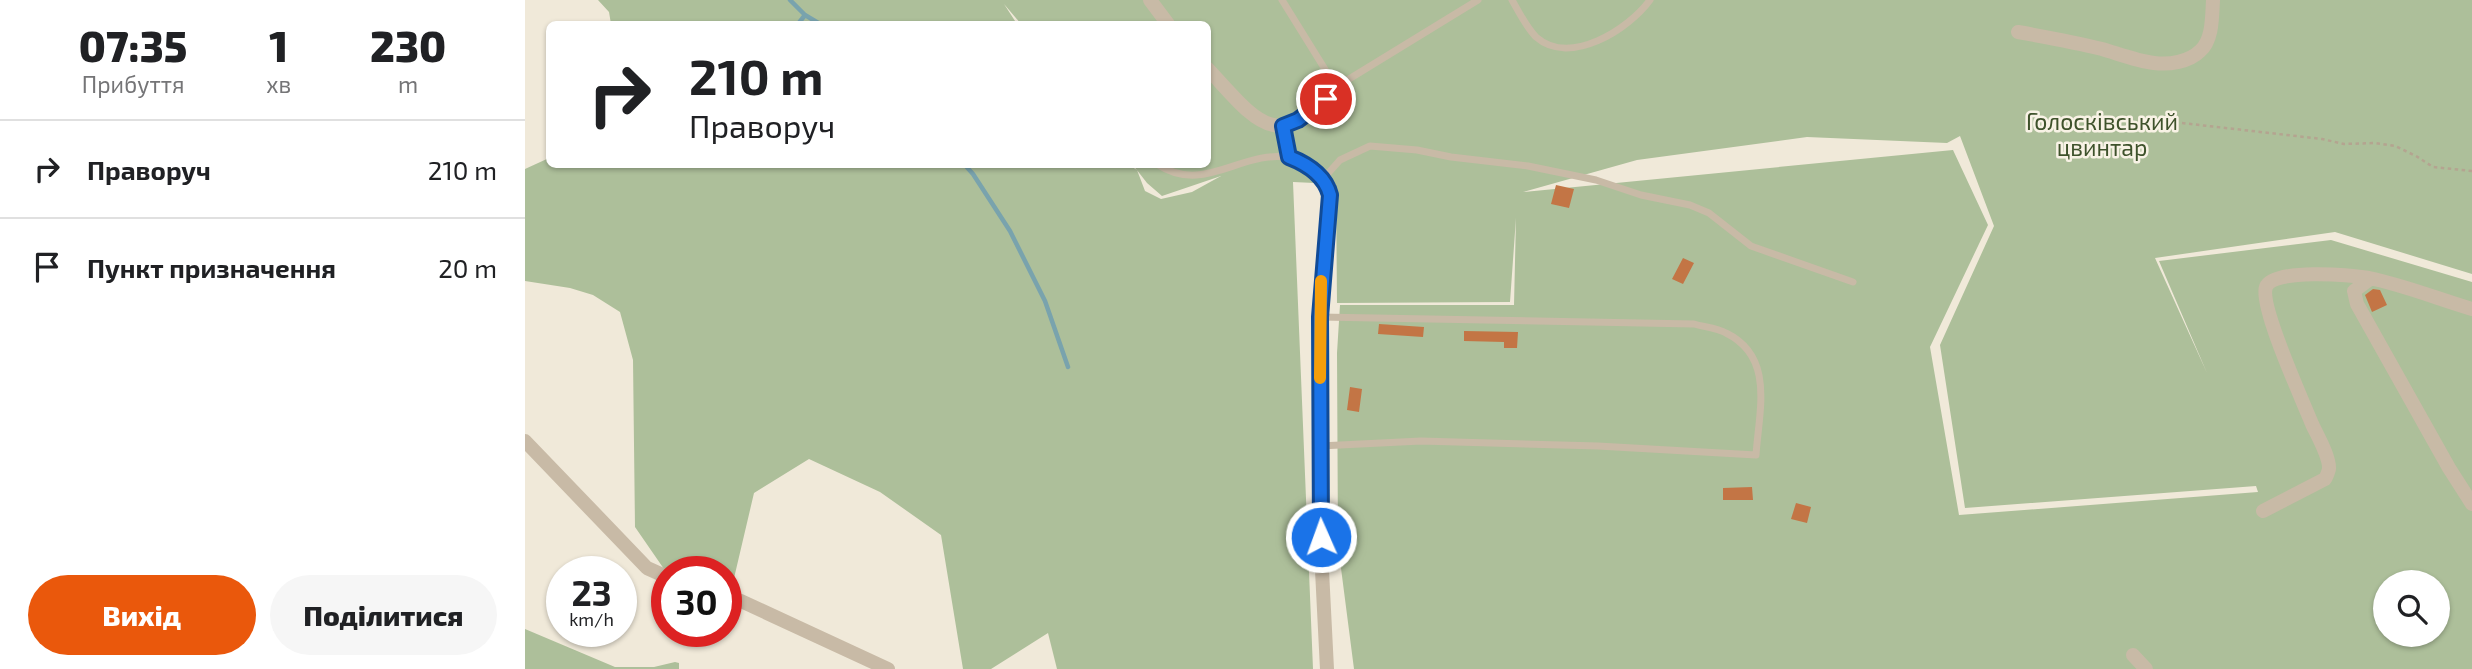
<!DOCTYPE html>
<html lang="uk">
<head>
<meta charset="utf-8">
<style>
  body { margin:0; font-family:"Exo 2",sans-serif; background:#f6f6f6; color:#202124; height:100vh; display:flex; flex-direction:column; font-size:26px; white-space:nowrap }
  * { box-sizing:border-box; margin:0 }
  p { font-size:23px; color:#757577 }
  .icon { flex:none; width:38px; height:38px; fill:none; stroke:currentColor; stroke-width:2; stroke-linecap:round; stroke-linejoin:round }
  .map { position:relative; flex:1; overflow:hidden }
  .panel { display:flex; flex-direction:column; background:#fff; width:525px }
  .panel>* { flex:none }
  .guide { position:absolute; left:21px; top:21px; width:665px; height:147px; border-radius:10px; box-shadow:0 2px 5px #0004; background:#fff; color:#202124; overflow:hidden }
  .tools { position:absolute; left:1848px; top:570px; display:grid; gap:14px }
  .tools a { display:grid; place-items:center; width:77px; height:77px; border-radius:50%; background:#fff; box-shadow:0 2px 5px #0004; font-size:35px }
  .speed { position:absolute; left:21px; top:556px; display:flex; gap:14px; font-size:35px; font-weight:700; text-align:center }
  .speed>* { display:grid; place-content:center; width:91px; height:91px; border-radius:50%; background:#fff; box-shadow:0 2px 5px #0004; line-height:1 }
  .speed small { font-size:18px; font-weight:400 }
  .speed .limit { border:10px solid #d22; background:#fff; color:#111 }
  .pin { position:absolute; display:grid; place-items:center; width:60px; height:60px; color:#fff; margin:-30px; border:4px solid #fff; border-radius:50%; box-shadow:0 2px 7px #0007 }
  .me { position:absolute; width:77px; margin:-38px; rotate:358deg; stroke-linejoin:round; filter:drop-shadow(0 0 5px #0008) }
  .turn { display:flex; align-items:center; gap:24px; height:147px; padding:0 28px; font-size:32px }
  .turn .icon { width:91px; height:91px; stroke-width:2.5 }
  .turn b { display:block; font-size:49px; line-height:60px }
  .eta { display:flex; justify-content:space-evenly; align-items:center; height:119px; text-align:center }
  .eta b { font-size:42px; font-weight:800; line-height:49px }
  .button { display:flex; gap:14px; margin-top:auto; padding:14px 28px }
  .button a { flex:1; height:80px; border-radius:42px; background:#ea580c; color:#fff; font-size:28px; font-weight:800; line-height:80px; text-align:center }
  .button a+a { background:#f6f6f6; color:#202124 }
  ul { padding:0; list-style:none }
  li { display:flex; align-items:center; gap:21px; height:98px; padding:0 28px; border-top:2px solid #e0e0e0 }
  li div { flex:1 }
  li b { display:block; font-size:26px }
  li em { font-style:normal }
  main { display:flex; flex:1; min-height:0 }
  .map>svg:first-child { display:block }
  .green { fill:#adbf9a; fill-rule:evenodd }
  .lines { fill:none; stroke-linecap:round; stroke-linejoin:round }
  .stream { stroke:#79a3ad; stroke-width:4.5 }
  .building { fill:#c37545 }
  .path { stroke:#b4a490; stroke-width:2.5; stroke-dasharray:3.5 3.5; stroke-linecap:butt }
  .service { stroke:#c8baa6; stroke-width:7 }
  .minor { stroke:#c8baa6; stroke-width:14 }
  .route-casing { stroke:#114b97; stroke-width:18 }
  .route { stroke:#1a73e8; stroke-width:12 }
  .slow { stroke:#f59e0b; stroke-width:12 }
  .labels { text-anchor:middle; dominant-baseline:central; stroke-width:5; stroke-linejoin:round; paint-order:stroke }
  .park-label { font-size:23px; fill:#3e522b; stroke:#f8f2e5 }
</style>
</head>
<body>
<main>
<section class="panel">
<div class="eta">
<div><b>07:35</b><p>Прибуття</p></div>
<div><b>1</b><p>хв</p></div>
<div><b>230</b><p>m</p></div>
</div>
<ul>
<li><svg class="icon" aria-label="right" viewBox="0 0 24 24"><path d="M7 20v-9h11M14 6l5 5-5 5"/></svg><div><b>Праворуч</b></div><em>210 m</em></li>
<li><svg class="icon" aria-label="arrive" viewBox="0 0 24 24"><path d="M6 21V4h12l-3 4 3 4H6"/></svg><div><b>Пункт призначення</b></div><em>20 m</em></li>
</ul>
<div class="button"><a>Вихід</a><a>Поділитися</a></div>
</section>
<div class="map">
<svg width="1947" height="669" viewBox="0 0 1947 669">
  <rect width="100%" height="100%" fill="#f0e9d9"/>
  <!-- green -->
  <path class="green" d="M73 0H1947V274L1810 232 1630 258 1682 373 1634 261 1806 240 1947 282V669H829L813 545 812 353 815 305H989L991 218 985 302 812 303 811 184 768 182 788 669H532L523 633 466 669H438L416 535 355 492 284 459 229 493 206 591 201 589V572H150L139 569 110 527 108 360 95 312 68 295 45 288 0 281V169L24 158V164L604 165 612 170 620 191 636 199 667 192 696 176 637 196 622 183 608 165 682 164V24H496L479 4 492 24H86L84 12ZM1435 136 1469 226 1415 345 1440 508 1731 486 1733 492 1434 515 1405 347 1463 225 1428 150 998 192 1112 160 1282 137 1422 143ZM1860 583H1913V635H1860Z
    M0 629 90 667H129L150 662 154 663V669H0Z"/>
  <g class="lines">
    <!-- stream -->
    <path class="stream" d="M265 0 280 15 295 24
      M273 24 280 15
      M439 164 448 174 485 231 520 301 543 367"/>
  </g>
  <!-- building -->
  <path class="building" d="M1031 185 1049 189 1044 208 1026 204Z
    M1158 258 1169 263 1158 284 1147 279Z
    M1848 289 1855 290 1862 305 1847 312 1840 295Z
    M854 324 899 327 898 337 853 334Z
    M939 331 993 332 992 348H979V342L939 341Z
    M825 387 837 389 834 412 822 410Z
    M1227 487 1228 500H1198V488Z
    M1271 503 1286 507 1282 523 1266 519Z"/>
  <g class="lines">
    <!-- path -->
    <path class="path" d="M1657 123 1797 139 1819 144 1850 143 1870 146 1891 156 1908 167 1947 171"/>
    <!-- service -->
    <path class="service" d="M757 0 811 87 953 0
      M987 0C994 12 1001 27 1011 37 1045 67 1104 29 1125 0
      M632 164C680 196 717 148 766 158 778 160 788 171 798 179L815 160 845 146 892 150 926 157 1003 166 1071 180 1116 195 1165 205 1184 213 1226 246 1328 282
      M795 446 896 441 1073 446 1231 455C1234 410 1250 357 1201 333 1192 328 1179 327 1169 324L795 317"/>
    <!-- minor -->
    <path class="minor" d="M625 0 643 24
      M1493 32C1521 37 1549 42 1577 49 1594 54 1612 61 1629 63 1644 65 1664 62 1675 51 1688 40 1687 16 1688 0
      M682 68C730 119 752 158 811 87
      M758 126 764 157
      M798 179 805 201 798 265 795 326 794 511 802 669
      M1845 279 1829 291 1832 304 1924 468 1947 504
      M0 441 122 568 142 577
      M1738 511 1800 479C1801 478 1804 470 1804 469 1805 457 1792 435 1787 424 1778 401 1734 306 1741 287 1748 268 1826 275 1844 278 1879 285 1913 299 1947 309
      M201 597 216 601 363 669
      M1608 655 1621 669"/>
  </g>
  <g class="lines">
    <!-- route casing -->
    <g class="route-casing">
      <path id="route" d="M796 537 795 317 805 195C800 175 782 164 764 157L758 126 773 120 801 99"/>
    </g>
    <!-- route -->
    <use href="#route" class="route"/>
    <!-- slow -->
    <path class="slow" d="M795 378 796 281"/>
  </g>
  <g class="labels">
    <!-- park labels -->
    <g class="park-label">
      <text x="1577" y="121">Голосківський<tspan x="1577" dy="26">цвинтар</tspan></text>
    </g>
  </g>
</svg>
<div class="tools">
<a><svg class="icon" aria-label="search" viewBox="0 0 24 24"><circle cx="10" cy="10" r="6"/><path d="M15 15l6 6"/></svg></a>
</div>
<div class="speed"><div>23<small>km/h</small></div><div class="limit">30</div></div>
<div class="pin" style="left:801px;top:99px;background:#d93025"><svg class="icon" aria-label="arrive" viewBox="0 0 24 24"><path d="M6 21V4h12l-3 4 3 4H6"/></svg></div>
<svg class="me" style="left:796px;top:537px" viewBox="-20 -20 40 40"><circle r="17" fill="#1a73e8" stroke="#fff" stroke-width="3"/><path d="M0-11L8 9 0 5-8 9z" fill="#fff"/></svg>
<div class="guide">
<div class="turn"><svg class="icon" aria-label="right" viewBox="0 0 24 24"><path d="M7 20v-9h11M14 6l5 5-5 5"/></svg><div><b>210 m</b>Праворуч</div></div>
</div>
</div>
</main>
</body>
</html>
